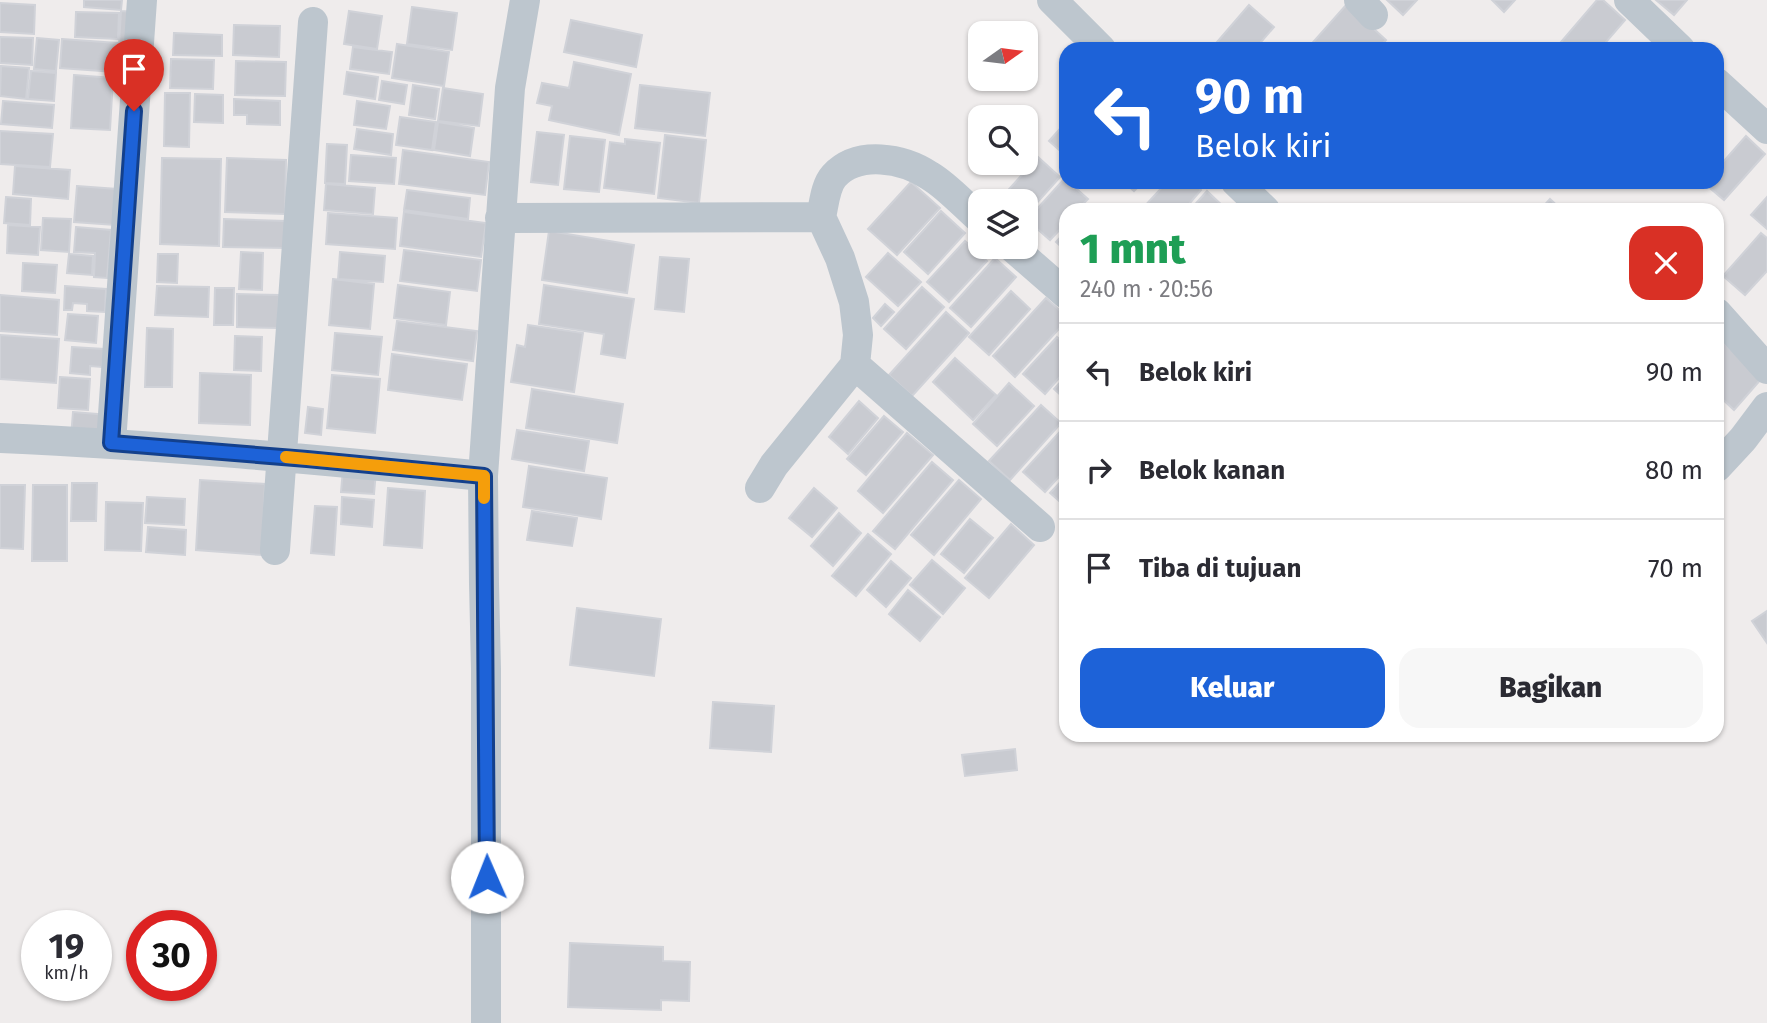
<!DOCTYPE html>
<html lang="id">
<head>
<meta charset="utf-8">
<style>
  body { margin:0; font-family:"Fira Sans",sans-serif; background:#f7f7f7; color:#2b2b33; height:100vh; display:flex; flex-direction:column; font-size:26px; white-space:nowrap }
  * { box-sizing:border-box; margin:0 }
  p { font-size:23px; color:#7c7c81 }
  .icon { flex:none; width:38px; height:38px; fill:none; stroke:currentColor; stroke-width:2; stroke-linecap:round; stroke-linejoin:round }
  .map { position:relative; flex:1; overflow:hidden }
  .drawer { position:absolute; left:1059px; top:203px; width:665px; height:539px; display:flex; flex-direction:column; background:#fff; border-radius:21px; box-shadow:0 2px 5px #0004 }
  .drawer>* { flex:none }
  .guide { position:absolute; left:1059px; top:42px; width:665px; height:147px; border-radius:21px; box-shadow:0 2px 5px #0004; background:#1d62d8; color:#fff; overflow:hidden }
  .needle { width:46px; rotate:76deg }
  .tools { position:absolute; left:968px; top:21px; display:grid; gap:14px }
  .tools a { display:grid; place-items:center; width:70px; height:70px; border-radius:14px; background:#fff; box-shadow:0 2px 5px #0004; font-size:35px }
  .speed { position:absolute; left:21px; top:910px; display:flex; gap:14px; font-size:35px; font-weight:700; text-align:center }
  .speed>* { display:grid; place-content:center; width:91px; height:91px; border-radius:50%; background:#fff; box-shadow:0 2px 5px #0004; line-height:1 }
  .speed small { font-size:18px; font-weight:400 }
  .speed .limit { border:10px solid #d22; background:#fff; color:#111 }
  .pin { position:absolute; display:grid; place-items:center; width:60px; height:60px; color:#fff; margin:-72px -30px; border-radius:50% 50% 50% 0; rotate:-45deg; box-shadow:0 0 7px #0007 }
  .pin .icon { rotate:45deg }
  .me { position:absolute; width:77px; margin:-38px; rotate:359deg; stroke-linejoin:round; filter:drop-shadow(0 0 5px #0008) }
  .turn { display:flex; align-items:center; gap:24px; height:147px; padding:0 21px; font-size:32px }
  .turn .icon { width:91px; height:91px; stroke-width:2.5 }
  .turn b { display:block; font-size:49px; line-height:60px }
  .round { display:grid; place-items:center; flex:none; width:74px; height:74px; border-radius:21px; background:#f7f7f7 }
  .overview { display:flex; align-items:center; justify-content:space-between; height:119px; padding:0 21px }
  h1 { font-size:42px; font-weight:800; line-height:52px; color:#1e9e55 }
  .button { display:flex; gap:14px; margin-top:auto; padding:14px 21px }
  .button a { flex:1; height:80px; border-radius:21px; background:#1d62d8; color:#fff; font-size:28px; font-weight:800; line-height:80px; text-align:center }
  .button a+a { background:#f7f7f7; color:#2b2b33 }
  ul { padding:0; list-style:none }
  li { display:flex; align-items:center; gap:21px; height:98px; padding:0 21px; border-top:2px solid #e1e1e2 }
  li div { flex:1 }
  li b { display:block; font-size:26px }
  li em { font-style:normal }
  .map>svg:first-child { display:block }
  .building { fill:#c9cbd1; stroke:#d0d2d8; stroke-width:2 }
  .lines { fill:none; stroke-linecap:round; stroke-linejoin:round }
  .minor { stroke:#bdc6ce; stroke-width:30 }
  .route-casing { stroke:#13408c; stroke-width:18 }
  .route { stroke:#1d62d8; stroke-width:12 }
  .slow { stroke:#f59e0b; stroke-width:12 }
</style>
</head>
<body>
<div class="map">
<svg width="1767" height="1023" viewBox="0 0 1767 1023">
  <rect width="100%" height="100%" fill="#efecec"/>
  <!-- building -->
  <path class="building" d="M84 0H122L121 10 84 7Z
    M1387 0H1417L1403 15Z
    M1492 0H1515L1504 12Z
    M1597 0H1603L1625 20 1600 49H1555Z
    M1656 0H1687L1674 15Z
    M0 3 35 5 34 34 0 32Z
    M1347 4 1386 40 1378 49H1307Z
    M1249 5 1274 27 1255 49H1211Z
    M412 7 457 13 452 50 407 44Z
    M121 11 134 12 133 46 119 45Z
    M349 11 382 16 377 49 344 44Z
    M76 12 119 13 118 39 75 37Z
    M571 20 642 35 636 67 564 52Z
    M234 25 280 26 279 57 233 55Z
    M174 33 222 35V56L173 55Z
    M0 37 33 38 32 65 0 63Z
    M37 38 59 40 56 71 34 69Z
    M62 39 117 43 115 72 60 68Z
    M397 44 449 52 444 86 392 78Z
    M353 47 392 52 389 74 350 69Z
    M171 59 214 60 213 89 170 88Z
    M236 61 286 62 285 96 235 95Z
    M574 62 631 74 619 135 549 120 552 106 537 103 542 83 569 88Z
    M1 66 29 68 26 99 0 96Z
    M31 71 56 73 54 101 28 99Z
    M347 72 378 77 375 99 344 94Z
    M74 75 113 78 110 130 71 128Z
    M382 81 407 85 404 104 379 100Z
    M413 85 439 89 435 119 409 115Z
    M640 85 710 93 705 136 635 128Z
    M443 88 483 94 479 126 438 121Z
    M165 93H190L189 147 164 146Z
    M195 94 223 95V123L194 122Z
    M234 99 280 101V125L247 124V115H234Z
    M3 101 54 105 52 128 1 124Z
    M357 101 390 106 386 129 354 125Z
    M400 117 436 122 432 150 396 145Z
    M438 122 474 128 470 156 434 150Z
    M1066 122V156L1049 141Z
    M357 129 393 134 391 155 354 149Z
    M0 131 53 134 50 167 0 164Z
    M537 132 564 135 558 185 531 182Z
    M665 135 706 140 699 203 658 198Z
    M570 136 605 140 599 192 564 189Z
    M1746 136 1765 154 1724 200 1704 183 1717 182V169Z
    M625 139 660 143 654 194 604 188 610 142 625 144Z
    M327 144 347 145 345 184 325 183Z
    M403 150 489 162 485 195 399 184Z
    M351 155 396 158 394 184 349 181Z
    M1038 157 1060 177 1026 215V201H1004L1001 198Z
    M162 158 221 159 219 246 160 244Z
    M227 158 286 160 285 214 225 212Z
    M15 166 70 170 68 199 13 194Z
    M1065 178 1066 182H1069L1088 199 1077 210H1066V223L1050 240 1027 220Z
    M911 182 940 208 897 255 868 229Z
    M1124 182H1143L1134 191Z
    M1167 182H1193L1201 190 1184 210H1141Z
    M326 184 375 188 373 214 324 210Z
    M77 186 117 189 115 225 74 222Z
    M407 190 470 198 468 219 404 210Z
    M1207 191 1227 210H1190Z
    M6 197 31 199 30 225 4 223Z
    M1767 197V229L1751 215Z
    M1550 199 1562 210H1540Z
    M941 211 965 233 928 274 904 252Z
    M404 212 486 223 481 257 400 246Z
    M328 213 397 218 395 249 326 244Z
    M43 218 71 219 69 252 41 250Z
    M224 219 286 221V248L223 247Z
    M8 225 40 227 38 255 7 253Z
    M76 227 111 230 107 278 94 277 95 253 74 252Z
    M549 231 634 245 627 293 542 280Z
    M1066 231V251L1056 242Z
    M1761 233 1767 238V271L1745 295 1723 276Z
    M965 241 987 261 949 302 927 282Z
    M404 250 481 260 477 291 400 281Z
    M241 252 263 253 262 290 239 289Z
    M340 252 385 256 383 282 338 279Z
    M888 253 921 282 898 306 866 277Z
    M69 254 93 256 92 275 67 273Z
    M158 254H178L177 283 157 282Z
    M660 257 689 259 684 312 655 309Z
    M995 258 1016 277 971 327 950 308Z
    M23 263 57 265 55 293 22 291Z
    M333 279 374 284 370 329 329 325Z
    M398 285 450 292 446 325 394 318Z
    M544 285 634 299 625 358 601 354 604 334 539 324Z
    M65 286 106 289 105 312 87 311V304L73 303 72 310H64Z
    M157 286 209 287 208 317 155 315Z
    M922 287 944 307 906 349 884 329Z
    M215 288H234L233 325H214Z
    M1011 291 1030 309 989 355 969 337Z
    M237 294 279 295 278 328 237 327Z
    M0 295 59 300 57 335 0 331Z
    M1046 298 1066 316V321L1015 377 993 356Z
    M885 304 894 312 881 326 873 318Z
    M946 312 969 333 912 396 889 375Z
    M68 314 98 316 96 343 65 340Z
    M397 321 477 331 473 361 393 350Z
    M528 325 583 333 574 392 511 382 517 345 525 347Z
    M147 328 173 329 172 387H145Z
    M335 333 382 337 378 375 332 370Z
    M0 335 59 339 56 383 0 379Z
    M235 336 262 337 261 371 234 370Z
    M1717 336 1762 378 1734 410 1717 394Z
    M1057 337 1066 345V370L1045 394 1023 374Z
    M72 347 104 349 102 367 90 366V375L70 373Z
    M392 354 467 364 462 400 388 390Z
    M955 358 996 395 973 420 933 382Z
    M200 373 251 375 250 425 199 423Z
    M332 375 380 379 375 433 327 428Z
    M1066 376V400L1054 389Z
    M60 377 90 379 88 410 58 408Z
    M1009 383 1034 406 997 446 973 424Z
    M532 389 623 404 617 443 526 428Z
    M859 401 878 418 848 454 829 437Z
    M1041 405 1061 423 1010 480 989 461Z
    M308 407 323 409 321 435 305 433Z
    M73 412 109 415 108 440 71 437Z
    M884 416 903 432 866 475 847 459Z
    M1066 425V469L1045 492 1023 472Z
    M517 430 589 441 584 471 512 459Z
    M907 433 933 455 883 513 858 491Z
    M932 462 953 480 895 549 873 531Z
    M529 466 607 478 601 519 523 507Z
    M343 469 376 471 374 494 341 492Z
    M1066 476V507L1050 493Z
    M200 480 265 484 262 555 196 550Z
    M959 480 981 499 934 555 911 535Z
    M72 483H97L96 521H71Z
    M0 485H25L23 549 0 548Z
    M33 485H67V561H32Z
    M388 488 425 491 422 548 384 545Z
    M814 488 837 508 812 537 789 518Z
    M147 497 185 499 184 525 145 523Z
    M342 497 374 500 372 527 341 524Z
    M106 502 143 503 141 551 105 550Z
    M315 506 337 507 334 555 311 553Z
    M532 511 577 518 572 546 527 540Z
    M839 513 861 533 833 566 811 546Z
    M970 519 993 538 964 573 941 554Z
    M1011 524 1034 545 989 598 965 578Z
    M148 527 186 530 185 555 146 552Z
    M868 534 891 554 856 596 832 576Z
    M932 560 965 588 943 614 910 585Z
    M891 561 911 578 886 607 867 590Z
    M908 590 940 617 920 641 889 614Z
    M577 608 661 619 654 676 570 665Z
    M1767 611V643L1752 621Z
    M713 702 774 706 771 752 710 748Z
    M1015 749 1017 770 965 776 962 755Z
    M570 943 663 947V961L690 962 689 1001 661 1000V1010L568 1007Z"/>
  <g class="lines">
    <!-- minor -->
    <path class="minor" d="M1052 0 1101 49
      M1359 0 1373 15
      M1629 0 1680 49
      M1717 83 1767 129
      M1236 182 1265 210
      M500 218 821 217C824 205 825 186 834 176 858 150 903 158 930 176 947 186 965 206 980 219
      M1012 247 1066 294
      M1717 313 1767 369
      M855 365 1040 527
      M0 438C162 445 322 460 483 476
      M111 443 142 0
      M1717 467 1743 439 1767 407
      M760 488 774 465 855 365 858 335 854 302 840 258 821 217
      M275 550 313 22
      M486 1023V669L484 584 483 476 510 88 525 0"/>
  </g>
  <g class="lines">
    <!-- route casing -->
    <g class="route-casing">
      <path id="route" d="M134 111 111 443 307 459 484 476 487 877"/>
    </g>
    <!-- route -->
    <use href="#route" class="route"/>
    <!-- slow -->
    <path class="slow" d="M286 457 484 476V498"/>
  </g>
</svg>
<div class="tools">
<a><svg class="needle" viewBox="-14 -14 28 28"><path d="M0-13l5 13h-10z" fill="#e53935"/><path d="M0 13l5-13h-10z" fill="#7c7c81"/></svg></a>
<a><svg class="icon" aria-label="search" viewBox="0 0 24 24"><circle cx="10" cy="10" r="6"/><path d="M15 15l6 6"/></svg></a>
<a><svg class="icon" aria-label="layers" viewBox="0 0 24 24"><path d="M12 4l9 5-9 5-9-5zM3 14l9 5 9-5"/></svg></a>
</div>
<div class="speed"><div>19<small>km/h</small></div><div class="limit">30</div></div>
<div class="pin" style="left:134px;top:111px;background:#d93025"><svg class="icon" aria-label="arrive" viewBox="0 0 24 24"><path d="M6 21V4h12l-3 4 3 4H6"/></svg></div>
<svg class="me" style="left:487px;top:877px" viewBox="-20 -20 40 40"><circle r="19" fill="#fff"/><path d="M0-13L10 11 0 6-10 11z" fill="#1d62d8"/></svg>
<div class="guide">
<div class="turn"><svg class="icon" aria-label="left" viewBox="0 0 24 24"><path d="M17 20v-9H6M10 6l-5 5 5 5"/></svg><div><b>90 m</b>Belok kiri</div></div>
</div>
<section class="drawer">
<div class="overview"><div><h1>1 mnt</h1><p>240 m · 20:56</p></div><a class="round" style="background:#d93025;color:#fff"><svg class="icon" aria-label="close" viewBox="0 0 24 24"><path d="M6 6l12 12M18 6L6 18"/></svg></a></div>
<ul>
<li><svg class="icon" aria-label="left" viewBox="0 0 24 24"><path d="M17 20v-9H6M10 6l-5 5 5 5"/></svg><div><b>Belok kiri</b></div><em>90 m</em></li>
<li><svg class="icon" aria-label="right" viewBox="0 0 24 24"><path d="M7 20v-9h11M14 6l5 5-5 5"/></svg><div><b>Belok kanan</b></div><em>80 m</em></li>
<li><svg class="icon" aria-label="arrive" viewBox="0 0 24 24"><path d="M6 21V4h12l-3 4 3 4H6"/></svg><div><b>Tiba di tujuan</b></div><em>70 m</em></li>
</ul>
<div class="button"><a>Keluar</a><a>Bagikan</a></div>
</section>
</div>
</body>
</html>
